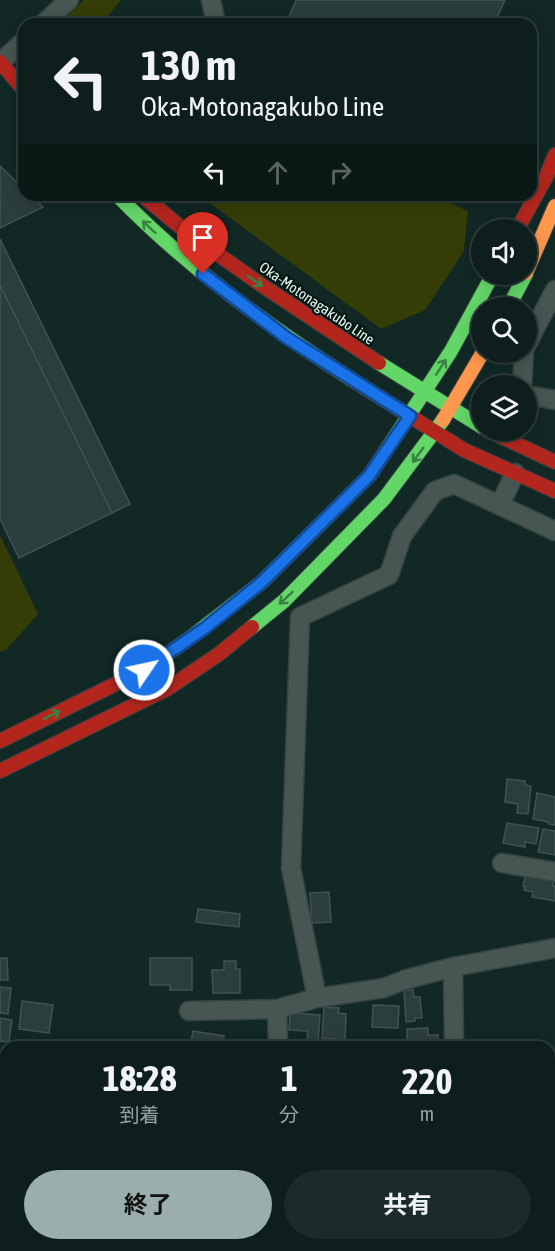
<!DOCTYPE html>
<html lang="ja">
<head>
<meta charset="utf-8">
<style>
  body { margin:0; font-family:"Asap Condensed","Noto Sans JP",sans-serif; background:#1b2b29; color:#f1f3f6; height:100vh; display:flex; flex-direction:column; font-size:22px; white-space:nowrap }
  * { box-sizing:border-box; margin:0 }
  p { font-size:20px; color:#9aa2a3 }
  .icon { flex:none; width:33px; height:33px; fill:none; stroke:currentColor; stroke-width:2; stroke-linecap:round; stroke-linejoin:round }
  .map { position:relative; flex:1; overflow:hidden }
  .drawer { position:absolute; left:0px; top:1041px; width:555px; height:210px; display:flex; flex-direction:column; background:#0d1e1c; border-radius:18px 18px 0 0; box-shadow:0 3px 15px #0003,0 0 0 2px #2d3c3b }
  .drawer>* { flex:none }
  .banner { position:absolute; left:18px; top:18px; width:519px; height:183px; border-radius:18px; box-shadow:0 3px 15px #0003,0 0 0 2px #2d3c3b; background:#0d1e1c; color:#f1f3f6; overflow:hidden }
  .tools { position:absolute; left:471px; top:219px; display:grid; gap:12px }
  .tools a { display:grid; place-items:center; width:66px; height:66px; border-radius:50%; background:#0d1e1c; box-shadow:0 3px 15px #0003,0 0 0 2px #2d3c3b; font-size:30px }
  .pin { position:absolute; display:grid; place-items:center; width:51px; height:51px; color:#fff; margin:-62px -26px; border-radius:50% 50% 50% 0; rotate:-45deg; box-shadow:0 0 6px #0007 }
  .pin .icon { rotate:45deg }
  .me { position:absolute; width:66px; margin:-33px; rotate:56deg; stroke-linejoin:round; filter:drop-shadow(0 0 4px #0008) }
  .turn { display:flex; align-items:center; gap:21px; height:126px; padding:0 24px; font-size:27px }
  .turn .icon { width:78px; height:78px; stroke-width:2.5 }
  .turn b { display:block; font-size:42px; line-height:51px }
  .lanes { display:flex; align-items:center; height:57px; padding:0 24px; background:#0003; justify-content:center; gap:30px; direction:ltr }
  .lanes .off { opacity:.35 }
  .eta { display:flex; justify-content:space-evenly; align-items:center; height:102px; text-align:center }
  .eta b { font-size:36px; font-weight:700; line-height:42px }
  .cta { display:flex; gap:12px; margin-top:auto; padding:12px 24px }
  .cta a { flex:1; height:69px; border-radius:36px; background:#9aafab; color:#111; font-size:24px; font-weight:700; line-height:69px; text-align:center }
  .cta a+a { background:#1b2b29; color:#f1f3f6 }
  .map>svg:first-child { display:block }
  .green { fill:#343d05 }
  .building { fill:#2c3d3d; stroke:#405253; stroke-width:1.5 }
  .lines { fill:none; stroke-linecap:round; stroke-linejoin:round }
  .lane-casing { stroke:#33433f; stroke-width:12 }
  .street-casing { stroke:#33433f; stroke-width:21 }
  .fast-casing { stroke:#33433f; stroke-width:16 }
  .slow-casing { stroke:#33433f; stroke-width:16 }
  .jam-casing { stroke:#33433f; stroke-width:16 }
  .path { stroke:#4e5c5a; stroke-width:3; stroke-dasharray:3 3; stroke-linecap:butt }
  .lane { stroke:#475653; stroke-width:9 }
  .street { stroke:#475653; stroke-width:18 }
  .fast { stroke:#63d668; stroke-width:14 }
  .slow { stroke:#ff974d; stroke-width:14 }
  .jam { stroke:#b3261e; stroke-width:14 }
  .oneway { stroke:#398042 }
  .route-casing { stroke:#114b97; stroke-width:15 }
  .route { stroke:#1a73e8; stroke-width:10 }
  .labels { text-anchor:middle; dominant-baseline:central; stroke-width:4.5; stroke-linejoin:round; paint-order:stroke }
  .street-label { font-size:15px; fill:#e3f7f3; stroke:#061613 }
</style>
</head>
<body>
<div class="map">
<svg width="555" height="1251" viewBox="0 0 555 1251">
  <rect width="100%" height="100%" fill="#112825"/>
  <!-- green -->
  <path class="green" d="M84 0H121L101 24H60Z
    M199 195H432L468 211 464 251 425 310 381 329Z
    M0 535 38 614 6 650 0 652Z"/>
  <!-- building -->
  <path class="building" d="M296 0H505L494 24H286Z
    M0 166 24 189V195H31L43 207 0 228Z
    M0 239 130 504 112 513 0 285Z
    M0 285 112 513 19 558 0 519Z
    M507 779 525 781V785L531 786 528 814 517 813 518 804 505 802Z
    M537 793 555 797V825L549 824 548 822 533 819Z
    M507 823 539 828 536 844 525 842V847L503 843Z
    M543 829 555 831V855L538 852Z
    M526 872 554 878 553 886H555V901L532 897 533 892 524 890 525 887 523 886Z
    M329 892 331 922 312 923 310 893Z
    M198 909 240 914 239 927 196 922Z
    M0 958H7L8 980H0Z
    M150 958H192V990H170V985H150Z
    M224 961H236V969H240V993H213L212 970H224Z
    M0 987 11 988 8 1014 0 1013Z
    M404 990H413L414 997H420L422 1018H415V1021L406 1022Z
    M22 1001 53 1005 49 1033 19 1029Z
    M373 1005 399 1006 398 1028 372 1027Z
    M324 1007 339 1008 338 1013 346 1014 345 1040 322 1038Z
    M290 1013 320 1015 318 1042 307 1041 308 1031 289 1030Z
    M0 1018 12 1020 9 1042 0 1041Z
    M428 1028V1035H438V1047H407V1029Z
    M193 1031 224 1036 223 1047H190Z
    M401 1042V1047H376V1043Z
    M4 1086 0 1107V1087Z
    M37 1245H141L140 1251H36Z
    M143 1245H230L229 1251H143Z
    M370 1245H418V1251L274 1250Z"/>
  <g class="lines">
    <!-- lane casing -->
    <g class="lane-casing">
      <path id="lane" d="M0 1244 6 1215"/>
    </g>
    <!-- street casing -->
    <g class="street-casing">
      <path id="street" d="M211 0 216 24
        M43 24 69 0
        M0 63 24 41
        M526 346 555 290
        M522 386 524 352
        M526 395 555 400
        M500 505 515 473
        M502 863 555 872
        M453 967 454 1047
        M317 998 291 868 300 617 389 575 402 536 435 491 454 484 555 531
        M277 1009 278 1047
        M189 1011 277 1009 317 998 384 988 404 980 453 967 555 948
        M555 1251V1249"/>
    </g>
    <!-- fast casing -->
    <g class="fast-casing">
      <path id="fast" d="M117 195C187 267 267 325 351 379
        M508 308 526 274
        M379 363 482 427
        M252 627 284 601 384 499 443 420
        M190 638 262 582 370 475 451 351 493 274"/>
    </g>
    <!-- slow casing -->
    <g class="slow-casing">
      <path id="slow" d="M526 273 555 206
        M443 420 483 352"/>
    </g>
    <!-- jam casing -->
    <g class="jam-casing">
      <path id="jam" d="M0 62 24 90
        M142 195 184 230 260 284 379 363
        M517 230 546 177 555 155
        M351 379 464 450 555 491
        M487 430 555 462
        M0 741 144 670 190 638
        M0 771 167 689 219 654 252 627"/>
    </g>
    <!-- path -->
    <path class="path" d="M549 1170H555"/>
    <!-- lane -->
    <use href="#lane" class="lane"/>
    <!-- street -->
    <use href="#street" class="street"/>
    <!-- fast -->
    <use href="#fast" class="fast"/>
    <!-- slow -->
    <use href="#slow" class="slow"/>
    <!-- jam -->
    <use href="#jam" class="jam"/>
  </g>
  <!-- one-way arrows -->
  <defs><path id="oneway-shaft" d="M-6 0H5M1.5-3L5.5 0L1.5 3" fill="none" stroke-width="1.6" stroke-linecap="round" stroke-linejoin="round" transform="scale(1.5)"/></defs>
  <g class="oneway">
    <use href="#oneway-shaft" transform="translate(149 227) rotate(-137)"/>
    <use href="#oneway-shaft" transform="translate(255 281) rotate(35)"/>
    <use href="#oneway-shaft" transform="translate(441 367) rotate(-58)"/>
    <use href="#oneway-shaft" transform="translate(418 455) rotate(126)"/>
    <use href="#oneway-shaft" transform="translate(286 598) rotate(137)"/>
    <use href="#oneway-shaft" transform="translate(52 715) rotate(-26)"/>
  </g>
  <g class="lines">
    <!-- route casing -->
    <g class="route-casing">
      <path id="route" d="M144 670 205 628 262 582 369 476 410 416 287 338 203 274"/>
    </g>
    <!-- route -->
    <use href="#route" class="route"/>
  </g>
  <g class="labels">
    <!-- street labels -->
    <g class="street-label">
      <text transform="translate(317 303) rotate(34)">Oka-Motonagakubo Line</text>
    </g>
  </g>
</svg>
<div class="tools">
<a><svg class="icon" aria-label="sound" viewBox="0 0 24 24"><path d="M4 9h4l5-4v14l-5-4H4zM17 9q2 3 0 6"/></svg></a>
<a><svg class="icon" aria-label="search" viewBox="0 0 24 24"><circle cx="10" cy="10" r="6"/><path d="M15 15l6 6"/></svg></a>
<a><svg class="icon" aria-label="layers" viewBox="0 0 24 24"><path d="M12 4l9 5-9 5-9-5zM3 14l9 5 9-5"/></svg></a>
</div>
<div class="pin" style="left:203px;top:274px;background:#d93025"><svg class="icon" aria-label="arrive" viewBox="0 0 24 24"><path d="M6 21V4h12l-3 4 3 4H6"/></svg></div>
<svg class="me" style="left:144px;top:670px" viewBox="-20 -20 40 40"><circle r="17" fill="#1a73e8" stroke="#fff" stroke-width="3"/><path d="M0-11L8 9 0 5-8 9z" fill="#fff"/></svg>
<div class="banner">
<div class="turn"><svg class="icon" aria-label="left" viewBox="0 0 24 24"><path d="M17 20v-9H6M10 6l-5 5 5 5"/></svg><div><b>130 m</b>Oka-Motonagakubo Line</div></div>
<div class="lanes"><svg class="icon" aria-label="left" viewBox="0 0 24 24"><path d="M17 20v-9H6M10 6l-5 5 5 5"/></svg><svg class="icon off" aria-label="ahead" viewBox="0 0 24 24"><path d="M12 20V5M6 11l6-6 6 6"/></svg><svg class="icon off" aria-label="right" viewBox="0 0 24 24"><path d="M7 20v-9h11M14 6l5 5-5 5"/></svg></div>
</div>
<section class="drawer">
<div class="eta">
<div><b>18:28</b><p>到着</p></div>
<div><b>1</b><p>分</p></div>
<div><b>220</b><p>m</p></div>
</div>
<div class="cta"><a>終了</a><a>共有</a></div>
</section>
</div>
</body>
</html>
